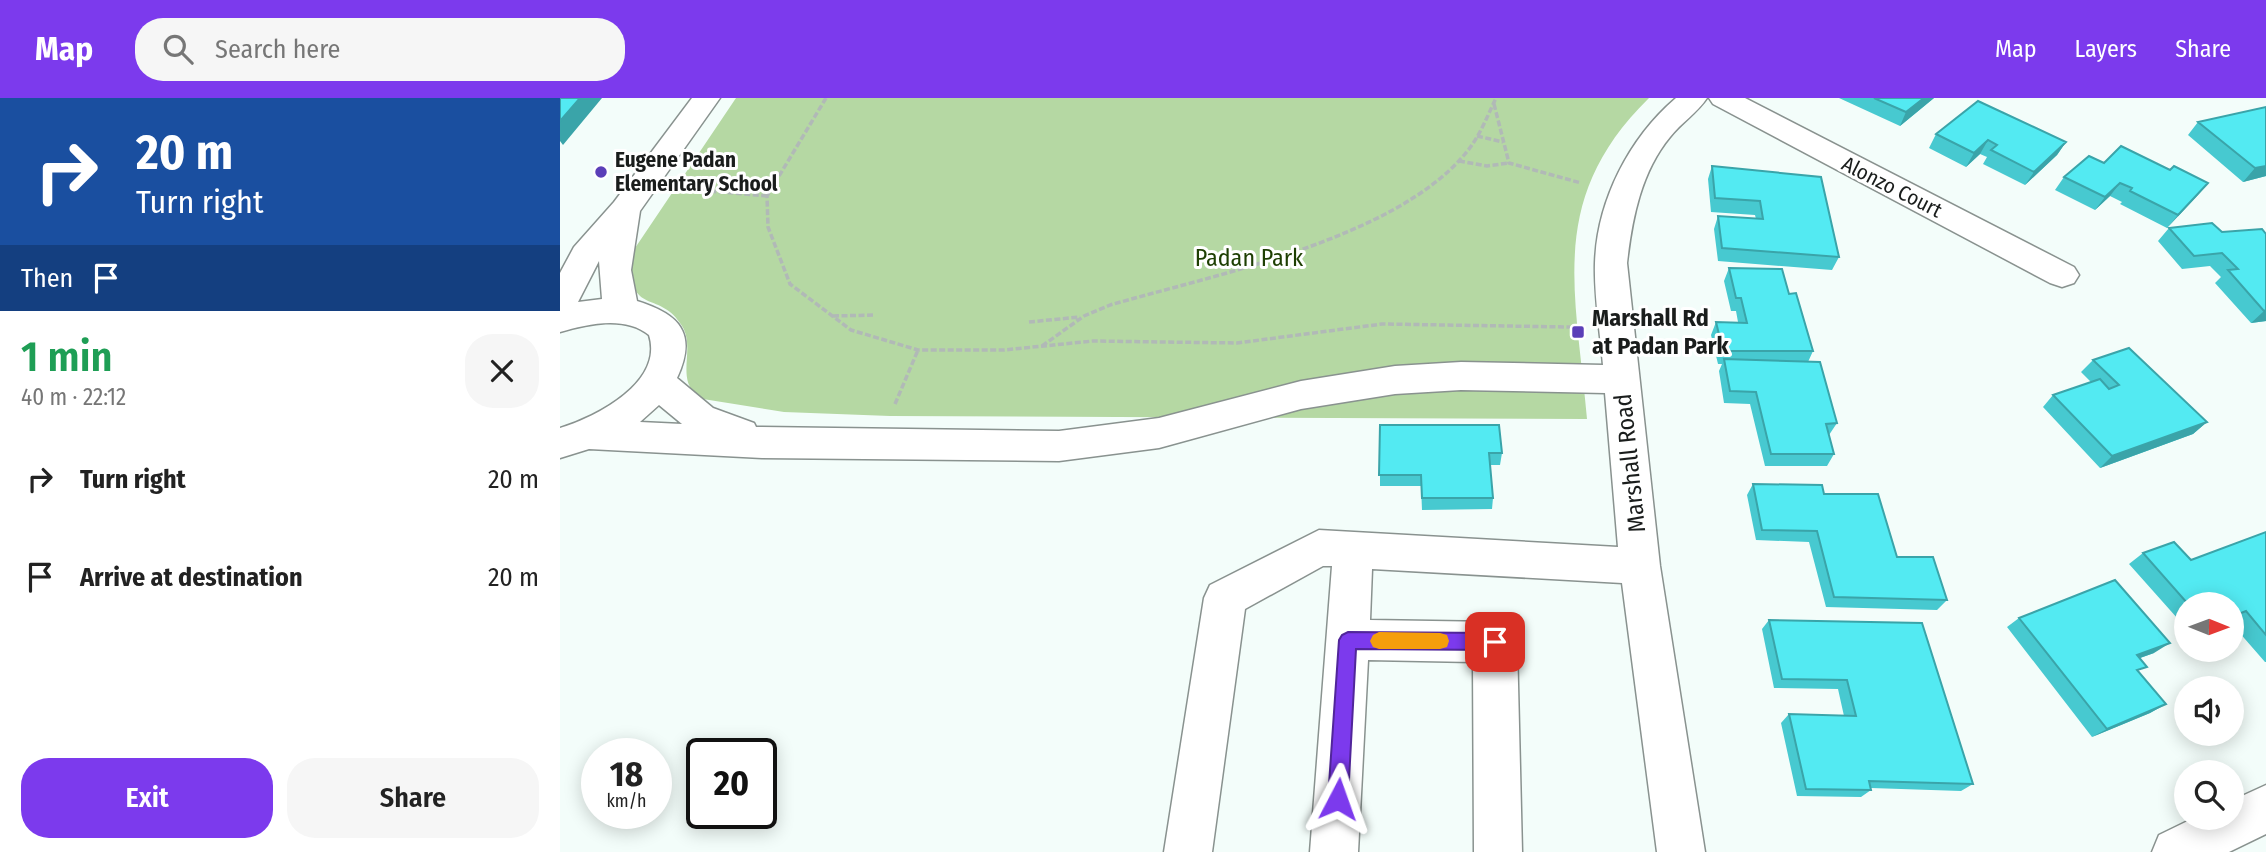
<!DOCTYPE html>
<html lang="en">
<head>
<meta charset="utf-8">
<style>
  body { margin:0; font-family:"Fira Sans Condensed",sans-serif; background:#f6f6f6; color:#222; height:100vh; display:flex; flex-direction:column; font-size:26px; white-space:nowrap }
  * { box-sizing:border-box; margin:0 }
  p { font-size:23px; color:#767676 }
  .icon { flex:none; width:38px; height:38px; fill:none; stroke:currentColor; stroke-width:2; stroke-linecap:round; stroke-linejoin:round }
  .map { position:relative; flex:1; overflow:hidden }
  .side { display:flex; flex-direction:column; background:#fff; width:560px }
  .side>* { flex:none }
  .banner { background:#1a4fa0; color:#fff; overflow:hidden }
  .needle { width:46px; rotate:91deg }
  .controls { position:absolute; left:1614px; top:494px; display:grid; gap:14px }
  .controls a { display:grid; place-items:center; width:70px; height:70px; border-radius:50%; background:#fff; box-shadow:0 4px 18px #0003; font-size:35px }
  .speed { position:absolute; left:21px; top:640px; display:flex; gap:14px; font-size:35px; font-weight:700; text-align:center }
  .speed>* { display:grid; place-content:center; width:91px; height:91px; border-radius:50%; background:#fff; box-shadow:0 4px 18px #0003; line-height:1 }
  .speed small { font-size:18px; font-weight:400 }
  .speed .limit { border:4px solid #111; border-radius:10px; background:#fff; color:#111 }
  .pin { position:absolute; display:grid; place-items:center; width:60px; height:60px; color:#fff; margin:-30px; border-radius:14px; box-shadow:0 4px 10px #0006 }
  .me { position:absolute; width:77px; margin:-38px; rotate:4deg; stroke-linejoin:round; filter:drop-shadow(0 0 5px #0008) }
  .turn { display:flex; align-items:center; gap:24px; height:147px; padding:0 21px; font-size:32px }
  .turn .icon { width:91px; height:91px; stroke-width:2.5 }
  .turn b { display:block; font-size:49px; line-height:60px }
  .then { display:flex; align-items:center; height:66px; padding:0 21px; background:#0003; gap:14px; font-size:26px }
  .round { display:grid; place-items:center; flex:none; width:74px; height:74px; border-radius:28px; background:#f6f6f6 }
  .summary { display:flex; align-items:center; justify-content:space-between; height:119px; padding:0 21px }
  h1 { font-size:42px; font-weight:600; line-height:52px; color:#1e9e55 }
  .action { display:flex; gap:14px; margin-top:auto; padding:14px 21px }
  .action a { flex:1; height:80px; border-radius:28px; background:#7c3aed; color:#fff; font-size:28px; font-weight:600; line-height:80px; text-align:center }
  .action a+a { background:#f6f6f6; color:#222 }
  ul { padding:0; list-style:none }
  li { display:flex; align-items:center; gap:21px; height:98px; padding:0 21px }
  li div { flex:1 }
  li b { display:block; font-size:26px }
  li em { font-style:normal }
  header { display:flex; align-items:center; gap:42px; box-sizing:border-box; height:98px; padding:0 35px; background:#7c3aed; color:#fff }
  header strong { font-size:33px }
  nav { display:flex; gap:38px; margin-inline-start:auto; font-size:24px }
  .search { width:490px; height:63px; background:#f6f6f6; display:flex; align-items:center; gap:18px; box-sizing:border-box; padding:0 24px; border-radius:28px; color:#767676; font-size:26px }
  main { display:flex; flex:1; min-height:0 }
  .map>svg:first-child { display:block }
  .green { fill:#b5d8a3 }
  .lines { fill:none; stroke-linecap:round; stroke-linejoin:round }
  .minor-casing { stroke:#89928f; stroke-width:3 }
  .path { stroke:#b1b9b7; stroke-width:3.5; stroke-dasharray:6 2.5; stroke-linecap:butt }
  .minor { fill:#fff; fill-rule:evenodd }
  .wall { fill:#47c9d0 }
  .shaded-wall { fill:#3aa4a9 }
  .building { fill:#53eaf2; stroke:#3aa4a9; stroke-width:2 }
  .route { fill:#7c3aed; stroke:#51269a; stroke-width:2 }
  .slow { fill:#f59e0b }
  .poi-dot { fill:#5b3fb8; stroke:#fff; stroke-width:2.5 }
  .labels { text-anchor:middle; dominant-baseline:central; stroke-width:6; stroke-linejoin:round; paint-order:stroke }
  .far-poi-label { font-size:21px; font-weight:bold; fill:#1a1d1c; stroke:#fff; text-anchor:start }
  .far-street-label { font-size:21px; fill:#1a1d1c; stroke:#fff }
  .park-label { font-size:24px; fill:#1e3f03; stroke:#fff }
  .poi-label { font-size:24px; font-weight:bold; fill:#1a1d1c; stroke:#fff; text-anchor:start }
  .street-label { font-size:24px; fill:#1a1d1c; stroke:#fff }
</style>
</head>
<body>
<header>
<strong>Map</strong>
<div class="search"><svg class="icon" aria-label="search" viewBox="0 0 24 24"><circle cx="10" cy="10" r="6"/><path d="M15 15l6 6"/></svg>Search here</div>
<nav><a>Map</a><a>Layers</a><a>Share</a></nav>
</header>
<main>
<section class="side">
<div class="banner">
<div class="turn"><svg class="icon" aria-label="right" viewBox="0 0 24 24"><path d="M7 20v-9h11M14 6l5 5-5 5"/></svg><div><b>20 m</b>Turn right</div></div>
<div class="then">Then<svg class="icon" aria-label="arrive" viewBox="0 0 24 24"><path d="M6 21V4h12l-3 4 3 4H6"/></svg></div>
</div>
<div class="summary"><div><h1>1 min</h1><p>40 m · 22:12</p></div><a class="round"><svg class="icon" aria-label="close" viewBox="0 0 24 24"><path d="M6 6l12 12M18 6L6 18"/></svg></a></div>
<ul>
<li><svg class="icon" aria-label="right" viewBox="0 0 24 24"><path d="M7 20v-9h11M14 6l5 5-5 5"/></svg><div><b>Turn right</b></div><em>20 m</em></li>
<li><svg class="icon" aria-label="arrive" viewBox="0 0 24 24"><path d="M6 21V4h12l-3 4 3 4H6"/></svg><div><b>Arrive at destination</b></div><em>20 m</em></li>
</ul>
<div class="action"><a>Exit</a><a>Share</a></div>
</section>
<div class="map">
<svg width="1706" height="754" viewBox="0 0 1706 754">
  <rect width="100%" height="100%" fill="#f3fdfa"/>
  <!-- green -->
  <path class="green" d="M176 0H1089C986 101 1016 193 1027 321L330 318 224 314 143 301C112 285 137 252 122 228 99 190 67 221 71 156Z"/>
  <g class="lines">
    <!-- minor casing -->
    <g class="minor-casing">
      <path id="minor" d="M132 0H160L80 113 71 172 77 203C119 216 138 235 117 280L153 310 194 325 196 329 499 333 599 320 741 283 835 268 901 264 1043 267C1040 234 1034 198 1035 165 1037 103 1069 40 1116 0H1147C1137 15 1121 25 1110 39 1081 74 1072 121 1067 165L1100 468 1145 754H1097L1062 485 812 471 810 522 935 524 950 530 957 544 962 754H914L913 564 808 562 798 754H750L772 468H763L685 511 652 754H604L644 500 650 487 759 432 1058 449 1045 295 901 292 835 296 741 311 599 350 499 363 202 360 29 351 0 360V330C37 319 104 284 89 237 65 217 27 226 0 234V175L14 149 54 104ZM39 163 42 201 18 204ZM99 307 122 326 80 324Z
        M1149 0H1185L1514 169 1519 177 1514 185 1502 189 1490 185 1153 6Z
        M1706 687V736L1669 754H1592L1599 737 1636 719H1671V703Z"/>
    </g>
    <!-- path -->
    <path class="path" d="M266 0 207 98 208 129 230 186 291 232 358 252H444L533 243 677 245 822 226 1010 229
      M934 6 949 65 1021 85
      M917 38 943 44
      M899 63 927 68 949 65
      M125 91 207 98
      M273 218 315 217
      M469 224 520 219
      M482 248 524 218 550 207C654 177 834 141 905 56 919 40 927 19 936 0
      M335 306 358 252"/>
    <!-- minor -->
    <use href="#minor" class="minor"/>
  </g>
  <!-- wall -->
  <path class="wall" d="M1279 0H1374L1340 28Z
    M1706 9V78L1683 84 1628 37 1638 24Z
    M1376 36 1506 44 1497 57 1465 87 1423 66 1427 59 1420 56 1406 69 1369 50Z
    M1544 65 1610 72 1648 85 1607 130 1560 106 1562 104 1550 98 1535 112 1495 92 1504 79Z
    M1152 68 1279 159 1272 172 1158 163 1154 131 1158 118 1196 121 1195 117 1151 114 1148 81Z
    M1609 130 1662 134 1706 136V223L1691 225 1655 185 1661 179 1650 168 1622 171 1598 143Z
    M1169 170 1229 196 1253 253 1248 264 1277 325 1269 337 1274 356 1267 368H1205L1190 306 1164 305 1159 273 1162 266H1158L1151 237 1156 224H1178L1176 213H1171L1164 183Z
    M1533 262 1647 324 1633 336 1540 370 1483 309 1493 297 1531 284 1521 274Z
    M820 327 942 355 940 367H930L933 400 932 411 862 412 861 388H820Z
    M1193 386 1264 396 1387 502 1377 512 1266 509 1249 444 1196 442 1187 397Z
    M1706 434V564H1705L1671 525V506H1626V530L1569 466 1583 455 1631 462Z
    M1459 520 1594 555 1580 560 1578 574 1606 606 1590 615 1532 639 1447 529Z
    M1209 522 1362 525 1413 686 1401 693 1311 690V692L1301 699 1237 698 1221 625 1229 616 1284 618 1278 591 1214 590 1202 531Z"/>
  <!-- shaded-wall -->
  <path class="shaded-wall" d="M20 0H42L3 47 0 43V23Z
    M1364 0H1374L1340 28 1346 14Z
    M1428 42 1420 56 1406 69 1414 55Z
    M1506 44 1497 57 1465 87 1474 74Z
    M1706 68V78L1683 84 1695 70Z
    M1560 85 1550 98 1535 112 1545 99Z
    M1648 85 1637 98 1607 130 1618 117Z
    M1706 212V223L1691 225 1704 213Z
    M1647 324 1633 336 1540 370 1552 358Z
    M1686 513 1671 522V519Z
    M1610 545 1594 555 1563 566 1577 557Z
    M1606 606 1590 615 1532 639 1547 631Z"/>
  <!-- building -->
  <path class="building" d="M0 0H20L0 23Z
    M1314 0H1364L1346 14Z
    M1418 3 1506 44 1474 74 1431 52 1437 47 1428 42 1414 55 1376 36Z
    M1706 9V68L1695 70 1638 24Z
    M1561 48 1610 72 1614 68 1648 85 1618 117 1570 93 1572 90 1560 85 1545 99 1504 79 1529 58 1544 65Z
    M1152 68 1261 79 1279 159 1162 150 1158 118 1203 121 1200 103 1155 100Z
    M1652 125 1662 134 1702 131 1706 136V212L1704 213 1668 172 1678 171 1662 155 1634 158 1609 130Z
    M1169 170 1222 171 1229 196 1236 195 1253 253H1163L1156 224 1187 225 1181 200H1176Z
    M1569 250 1647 324 1552 358 1493 297 1540 281 1549 291 1559 287 1533 262Z
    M1164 261 1260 264 1277 325 1266 326 1274 356H1211L1196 294 1170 293Z
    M820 327H939L942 355H929L933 400H862L861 377H819Z
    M1193 386 1262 387 1264 396H1318L1337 459H1373L1387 502 1274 499 1257 433 1202 432Z
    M1706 434V537L1686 513 1671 519V506H1628L1583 455 1614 444 1631 462Z
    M1555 482 1610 545 1577 557 1587 569 1577 572 1606 606 1547 631 1459 520Z
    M1209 522 1362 525 1413 686 1309 683 1311 692 1246 691 1229 616 1296 618 1287 582 1222 581Z"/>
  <!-- route -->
  <path class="route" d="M788 534 935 535 941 538 944 544 941 549 935 552 796 551 788 701 785 708 778 711 771 708 768 701 779 542 782 537Z"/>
  <!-- slow -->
  <path class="slow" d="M819 534 880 535 887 537 889 543 887 549 880 551H819L813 549 810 543 813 537Z"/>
  <!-- markers -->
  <g class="poi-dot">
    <circle cx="41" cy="74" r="7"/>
    <rect x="1011" y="227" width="14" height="14" rx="3.5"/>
  </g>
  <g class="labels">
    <!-- far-poi labels -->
    <g class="far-poi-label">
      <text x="55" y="62">Eugene Padan<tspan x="55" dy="24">Elementary School</tspan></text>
    </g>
    <!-- far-street labels -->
    <g class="far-street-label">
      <text transform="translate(1332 89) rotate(27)">Alonzo Court</text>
    </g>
    <!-- park labels -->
    <g class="park-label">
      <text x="689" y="160">Padan Park</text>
    </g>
    <!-- poi labels -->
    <g class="poi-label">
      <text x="1032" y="220">Marshall Rd<tspan x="1032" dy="28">at Padan Park</tspan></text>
    </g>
    <!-- street labels -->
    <g class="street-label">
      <text transform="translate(1070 365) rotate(-96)">Marshall Road</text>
    </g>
  </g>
</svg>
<div class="controls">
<a><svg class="needle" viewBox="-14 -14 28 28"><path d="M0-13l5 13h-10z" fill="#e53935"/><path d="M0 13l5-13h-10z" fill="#767676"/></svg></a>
<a><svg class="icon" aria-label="sound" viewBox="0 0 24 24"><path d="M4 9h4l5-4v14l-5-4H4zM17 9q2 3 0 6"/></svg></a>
<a><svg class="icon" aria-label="search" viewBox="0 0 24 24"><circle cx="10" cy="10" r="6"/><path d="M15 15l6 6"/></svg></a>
</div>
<div class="speed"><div>18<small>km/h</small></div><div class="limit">20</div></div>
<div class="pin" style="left:935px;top:544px;background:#d93025"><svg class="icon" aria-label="arrive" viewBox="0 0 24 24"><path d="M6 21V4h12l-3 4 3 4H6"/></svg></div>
<svg class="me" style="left:778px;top:701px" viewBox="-20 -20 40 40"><path d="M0-17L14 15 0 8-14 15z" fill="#7c3aed" stroke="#fff" stroke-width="4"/></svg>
</div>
</main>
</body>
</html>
